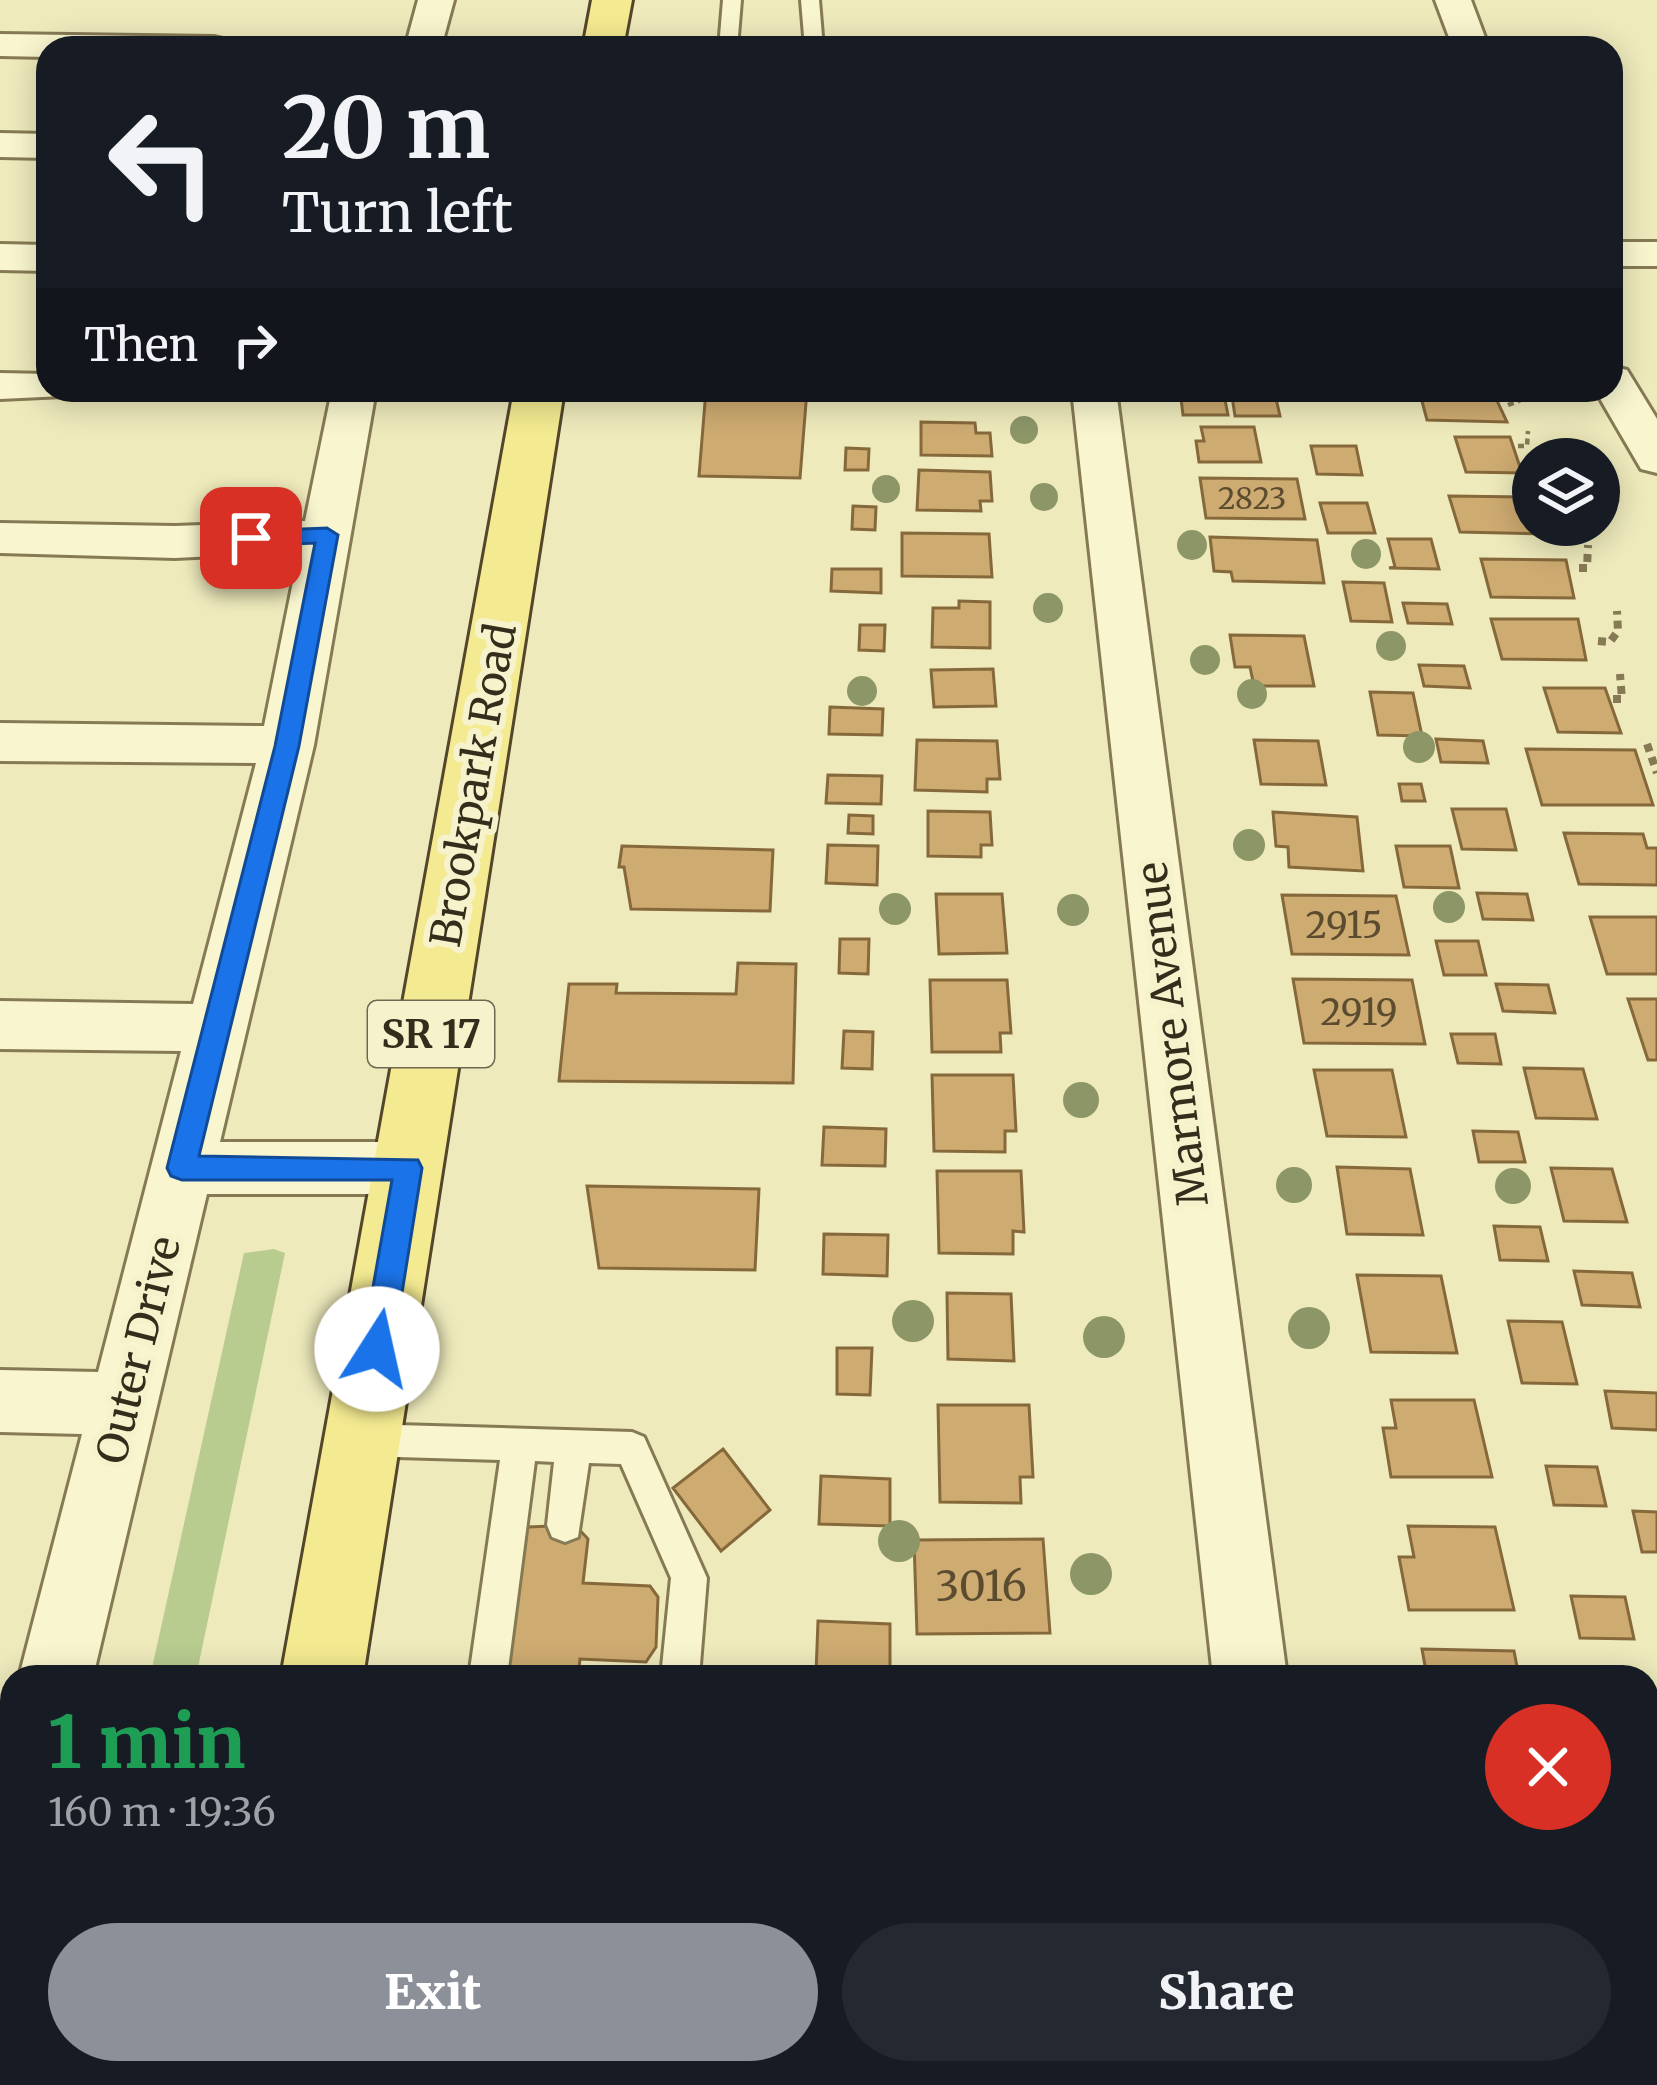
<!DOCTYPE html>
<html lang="en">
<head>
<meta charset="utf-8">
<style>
  body { margin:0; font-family:Merriweather,serif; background:#242831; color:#f1f3f6; height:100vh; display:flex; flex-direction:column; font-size:45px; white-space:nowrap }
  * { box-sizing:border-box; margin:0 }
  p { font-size:39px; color:#9ea1a6 }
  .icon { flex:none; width:66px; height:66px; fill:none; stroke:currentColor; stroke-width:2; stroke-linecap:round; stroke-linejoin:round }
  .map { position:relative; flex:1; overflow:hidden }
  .side { position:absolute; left:0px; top:1665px; width:1659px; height:420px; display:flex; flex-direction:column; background:#171b24; border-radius:36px 36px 0 0; box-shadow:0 6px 30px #0003 }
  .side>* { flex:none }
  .top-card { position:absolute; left:36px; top:36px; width:1587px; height:366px; border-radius:36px; box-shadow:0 6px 30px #0003; background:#171b24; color:#f1f3f6; overflow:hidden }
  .buttons { position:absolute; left:1512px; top:438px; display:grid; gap:24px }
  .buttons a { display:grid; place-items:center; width:108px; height:108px; border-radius:50%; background:#171b24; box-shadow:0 6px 30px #0003; font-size:60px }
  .pin { position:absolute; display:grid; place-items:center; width:102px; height:102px; color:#fff; margin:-51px; border-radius:24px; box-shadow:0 6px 18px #0006 }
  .me { position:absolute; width:132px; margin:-66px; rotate:10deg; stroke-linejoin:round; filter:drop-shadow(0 0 9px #0008) }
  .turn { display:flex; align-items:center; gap:42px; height:252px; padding:0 48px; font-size:54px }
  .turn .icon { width:156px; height:156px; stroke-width:2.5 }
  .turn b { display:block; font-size:84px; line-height:102px }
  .then { display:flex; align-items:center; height:114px; padding:0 48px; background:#0003; gap:24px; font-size:45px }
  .round { display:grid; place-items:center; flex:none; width:126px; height:126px; border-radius:63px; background:#242831 }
  .headline { display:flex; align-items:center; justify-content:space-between; height:204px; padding:0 48px }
  h1 { font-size:72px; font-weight:800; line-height:90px; color:#1e9e55 }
  .button { display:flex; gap:24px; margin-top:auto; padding:24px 48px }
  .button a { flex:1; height:138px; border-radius:72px; background:#8c9099; color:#fff; font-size:48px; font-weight:800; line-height:138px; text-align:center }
  .button a+a { background:#242831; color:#f1f3f6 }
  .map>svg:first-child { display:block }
  .green { fill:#b8cc90 }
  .building { fill:#ceab71; stroke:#86693b; stroke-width:3 }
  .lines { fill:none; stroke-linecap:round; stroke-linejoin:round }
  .lane-casing { stroke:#867a55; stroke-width:6 }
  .street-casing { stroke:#867a55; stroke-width:6 }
  .primary-casing { stroke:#53462a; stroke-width:6 }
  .path-far1 { stroke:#867a55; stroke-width:4.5; stroke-dasharray:6 4.5; stroke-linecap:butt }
  .path { stroke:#867a55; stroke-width:8; stroke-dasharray:8 6; stroke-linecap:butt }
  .lane { fill:#f9f6cf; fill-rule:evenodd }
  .street { fill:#f9f6cf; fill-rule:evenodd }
  .primary { fill:#f4ea91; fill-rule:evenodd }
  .tree { fill:#8c9667 }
  .route { fill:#1a73e8; stroke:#114b97; stroke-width:3 }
  .labels { text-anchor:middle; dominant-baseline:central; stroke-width:12; stroke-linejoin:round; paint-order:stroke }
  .far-number-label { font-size:30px; fill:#5b4c30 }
  .number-label { font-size:36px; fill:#5b4c30 }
  .shield { fill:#f6f3cc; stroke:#6f6850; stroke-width:3 }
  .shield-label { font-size:39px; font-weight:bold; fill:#352d1b }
  .street-label { font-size:42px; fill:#352d1b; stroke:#f6f3cc }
  .near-number-label { font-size:42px; fill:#5b4c30 }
</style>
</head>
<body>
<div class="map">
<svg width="1657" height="2085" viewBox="0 0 1657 2085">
  <rect width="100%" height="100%" fill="#eeeabc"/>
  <!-- green -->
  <path class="green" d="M274 1249 285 1253 196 1677H150L244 1253Z"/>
  <!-- building -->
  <path class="building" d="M706 390H807L800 478 699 476Z
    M1180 390H1223L1228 415H1183Z
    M1231 390H1274L1280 416H1235Z
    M1419 390H1492L1507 422 1427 420Z
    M921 422 975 423 976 433H990L992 456 921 455Z
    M1201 427H1254L1261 462H1199L1196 441H1204Z
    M1455 437H1510L1522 473 1466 472Z
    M1311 446H1356L1362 475 1317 474Z
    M846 448 869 449 868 470H845Z
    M919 470 990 472 992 501H980L981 511 917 510Z
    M1200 478 1297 479 1305 519 1206 518Z
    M1449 496 1527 497 1533 525H1541L1543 534 1460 532Z
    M1320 503H1367L1375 533H1328Z
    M853 506 876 507 875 530 852 529Z
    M902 533 989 534 992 577 902 576Z
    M1210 537 1317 540 1324 583 1233 581 1231 572 1214 571Z
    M1388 539H1431L1439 569 1389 568 1395 567Z
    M1481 559 1566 560 1574 598 1491 597Z
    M832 569H881V593L831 591Z
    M1343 582 1384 583 1392 622 1351 621Z
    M959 601 990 602V648L932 647 933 608H959Z
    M1403 603 1447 604 1452 624 1408 623Z
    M1491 619H1578L1586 660 1502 659Z
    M860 625H885L884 651 859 650Z
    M1230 635 1304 636 1314 686H1254L1250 667H1235Z
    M1419 665 1464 666 1470 688 1424 686Z
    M993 669 996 706 934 707 931 670Z
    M1544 688H1605L1621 733 1558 732Z
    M1370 692 1413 693 1422 736 1378 735Z
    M830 707 883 709 882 735 829 734Z
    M1436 739 1483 741 1488 763 1441 762Z
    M917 740 997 741 1000 779H987V792L915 790Z
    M1254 740 1318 741 1326 785 1261 784Z
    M1526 749 1635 750 1653 805H1542Z
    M828 775 882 776 881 804 826 803Z
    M1399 784H1421L1425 801H1402Z
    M1452 809H1506L1516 850 1462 849Z
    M928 811 990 812 992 845H981V857L928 856Z
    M1273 812 1357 817 1363 871 1289 867 1288 847 1276 846Z
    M849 815 873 816V834L848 833Z
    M1564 833 1643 834 1647 848H1657V885L1579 884Z
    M828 845 878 846 877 885 826 883Z
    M622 846 773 850 770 911 631 909 624 867H619Z
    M1396 846H1450L1459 888 1404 887Z
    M1477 893 1527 894 1533 920 1483 919Z
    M936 894H1002L1007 953 939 954Z
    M1282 895 1396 896 1409 955 1292 954Z
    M1590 917H1657V974H1607Z
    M840 939H869L868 974 839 973Z
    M1436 941H1478L1486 975H1444Z
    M738 963 796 964 793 1083 559 1081 569 984H617L616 993 736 994Z
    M1293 979 1412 980 1425 1044 1304 1043Z
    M930 980H1007L1011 1033H1000L1001 1052H932Z
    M1496 984 1548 985 1555 1013 1503 1011Z
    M1628 999H1657V1060H1648Z
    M844 1031 873 1032 872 1069 842 1068Z
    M1451 1034H1495L1501 1064 1458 1063Z
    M1524 1068 1583 1069 1597 1119 1536 1118Z
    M1314 1070H1392L1406 1137 1327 1136Z
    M932 1075H1013L1016 1131H1005V1152L934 1151Z
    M824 1127 886 1129 885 1166 822 1165Z
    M1473 1131 1518 1132 1525 1162H1479Z
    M1337 1167 1410 1169 1423 1235 1347 1234Z
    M1551 1168 1612 1169 1627 1222 1564 1221Z
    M937 1171H1021L1024 1232 1013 1231V1254L939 1253Z
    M587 1186 759 1189 755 1270 599 1268Z
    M1494 1226 1540 1227 1548 1261 1500 1260Z
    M824 1234 888 1235 887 1276 823 1274Z
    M1574 1271 1632 1273 1640 1307 1582 1305Z
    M1357 1275 1441 1276 1457 1353 1371 1352Z
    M947 1293 1011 1294 1014 1361 948 1359Z
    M1508 1321 1562 1322 1577 1384 1522 1383Z
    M837 1348H872L870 1395 837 1394Z
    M1605 1391 1657 1393V1430L1612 1428Z
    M1391 1400H1474L1492 1477H1391L1383 1428H1396Z
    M938 1405H1029L1033 1477H1020L1021 1503 940 1502Z
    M723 1449 770 1510 721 1551 673 1488Z
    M1546 1466 1597 1467 1606 1506 1554 1505Z
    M821 1476 890 1479V1526L819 1524Z
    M1633 1511 1657 1512V1552H1642Z
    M575 1525 588 1539 583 1583 650 1586 658 1597 656 1647 646 1662 580 1659 578 1677H495L513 1540 528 1527Z
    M1408 1526 1495 1527 1514 1610H1409L1399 1557H1414Z
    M1043 1539 1050 1633 917 1634 914 1540Z
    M1571 1596 1625 1597 1634 1639 1580 1638Z
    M818 1621 890 1624V1676L816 1674Z
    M1422 1649 1514 1651 1519 1677H1427Z
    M1647 1736H1657V1783H1647Z
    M1647 1897H1657V1948H1647Z
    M551 2073H793V2085H549Z
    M923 2073H1074L1075 2085H923Z
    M1502 2073H1559L1561 2085H1504Z"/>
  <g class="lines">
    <!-- lane casing -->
    <g class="lane-casing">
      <path id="lane" d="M723 0H741L737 48H719Z
        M801 0H819L823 48H805Z
        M363 1424 632 1432 644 1437 707 1578 699 1677H661L671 1578 621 1464 589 1463 578 1537 565 1542 552 1537 547 1525 554 1462 535 1461 507 1677H469L500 1460 363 1456 351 1451 346 1440 351 1429Z"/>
    </g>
    <!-- street casing -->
    <g class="street-casing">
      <path id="street" d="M418 0H454L441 48H405Z
        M1435 0H1471L1489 48H1453Z
        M0 34 214 37 227 40 232 48H48V57L0 56Z
        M0 133 48 134V158L0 157Z
        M1611 242H1657V266H1611Z
        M0 244 48 245V271L0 270Z
        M1611 366 1627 370 1657 419V473L1641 469 1595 390H1611Z
        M0 373 48 374V390H68L64 396 0 399Z
        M332 390H376L314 745 220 1142H408L430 1149 439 1168 430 1187 408 1194H207L93 1677H19L82 1434 0 1432V1370L98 1372 181 1051 0 1049V1001L193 1004 256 763 0 761V723L264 726 299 552 175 558 0 553V523L175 526 305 521Z
        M1072 390H1116L1287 1677H1213Z
        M12 1806V1927L0 1932V1811Z
        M1255 2073H1339L1341 2085H1257Z"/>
    </g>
    <!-- primary casing -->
    <g class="primary-casing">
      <path id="primary" d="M592 0H632L623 48H583Z
        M514 390H564L363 1677H281Z
        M209 2073H301L299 2085H207Z"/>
    </g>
    <!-- path-far1 -->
    <path class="path-far1" d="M1508 405 1519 401V390
      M1518 446H1527L1528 431"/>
    <!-- path -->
    <path class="path" d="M1579 568H1587L1588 545
      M1598 641 1610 642 1618 631 1617 611
      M1613 699H1622L1620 674
      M1647 744 1657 773"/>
    <!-- lane -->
    <use href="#lane" class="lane"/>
    <!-- street -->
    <use href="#street" class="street"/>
    <!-- primary -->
    <use href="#primary" class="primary"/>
  </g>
  <!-- trees -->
  <g class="tree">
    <circle cx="1024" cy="430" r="14"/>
    <circle cx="886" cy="489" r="14"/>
    <circle cx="1044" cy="497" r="14"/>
    <circle cx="1192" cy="545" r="15"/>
    <circle cx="1366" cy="554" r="15"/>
    <circle cx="1048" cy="608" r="15"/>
    <circle cx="1391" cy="646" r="15"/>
    <circle cx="1205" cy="660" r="15"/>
    <circle cx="862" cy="691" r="15"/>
    <circle cx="1252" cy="694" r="15"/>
    <circle cx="1419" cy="747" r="16"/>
    <circle cx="1249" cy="845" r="16"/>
    <circle cx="1449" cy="907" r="16"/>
    <circle cx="895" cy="909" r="16"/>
    <circle cx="1073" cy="910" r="16"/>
    <circle cx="1081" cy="1100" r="18"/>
    <circle cx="1294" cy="1185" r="18"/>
    <circle cx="1513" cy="1186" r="18"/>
    <circle cx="913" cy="1321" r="21"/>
    <circle cx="1309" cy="1328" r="21"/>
    <circle cx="1104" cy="1337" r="21"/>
    <circle cx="899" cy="1541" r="21"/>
    <circle cx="1091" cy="1574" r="21"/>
  </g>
  <!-- route -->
  <path class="route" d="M327 528 338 535 299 746 199 1156 418 1160 422 1168 393 1349 388 1359 377 1363 367 1359 362 1349 392 1180H182L171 1176 167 1168 275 746 315 543 251 546 240 538 251 531Z"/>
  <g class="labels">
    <!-- far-number labels -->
    <g class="far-number-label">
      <text x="1252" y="498">2823</text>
    </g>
    <!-- number labels -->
    <g class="number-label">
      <text x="1344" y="925">2915</text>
      <text x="1359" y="1012">2919</text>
    </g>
    <!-- shield labels -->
    <rect class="shield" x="368" y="1001" width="126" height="66" rx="9"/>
    <g class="shield-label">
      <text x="431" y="1034">SR 17</text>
    </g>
    <!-- street labels -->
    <g class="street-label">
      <text transform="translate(473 785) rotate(-80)">Brookpark Road</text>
      <text transform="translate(1172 1034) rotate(-97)">Marmore Avenue</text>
      <text transform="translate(138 1350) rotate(-76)">Outer Drive</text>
    </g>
    <!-- near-number labels -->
    <g class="near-number-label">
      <text x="981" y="1586">3016</text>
    </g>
  </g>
</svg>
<div class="buttons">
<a><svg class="icon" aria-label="layers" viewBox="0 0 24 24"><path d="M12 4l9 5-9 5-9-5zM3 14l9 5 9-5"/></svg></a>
</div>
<div class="pin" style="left:251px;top:538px;background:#d93025"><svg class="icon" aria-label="arrive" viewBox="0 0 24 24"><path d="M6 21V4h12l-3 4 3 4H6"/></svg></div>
<svg class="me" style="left:377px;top:1349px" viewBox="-20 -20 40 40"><circle r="19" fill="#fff"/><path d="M0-13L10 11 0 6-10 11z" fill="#1a73e8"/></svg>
<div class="top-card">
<div class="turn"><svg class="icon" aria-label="left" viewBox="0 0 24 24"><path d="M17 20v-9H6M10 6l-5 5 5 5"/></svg><div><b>20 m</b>Turn left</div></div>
<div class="then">Then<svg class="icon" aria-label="right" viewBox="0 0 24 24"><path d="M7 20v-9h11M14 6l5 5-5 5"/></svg></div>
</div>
<section class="side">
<div class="headline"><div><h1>1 min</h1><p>160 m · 19:36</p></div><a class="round" style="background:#d93025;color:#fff"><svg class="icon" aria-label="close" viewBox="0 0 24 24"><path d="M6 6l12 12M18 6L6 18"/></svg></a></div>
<div class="button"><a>Exit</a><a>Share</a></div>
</section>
</div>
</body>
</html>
